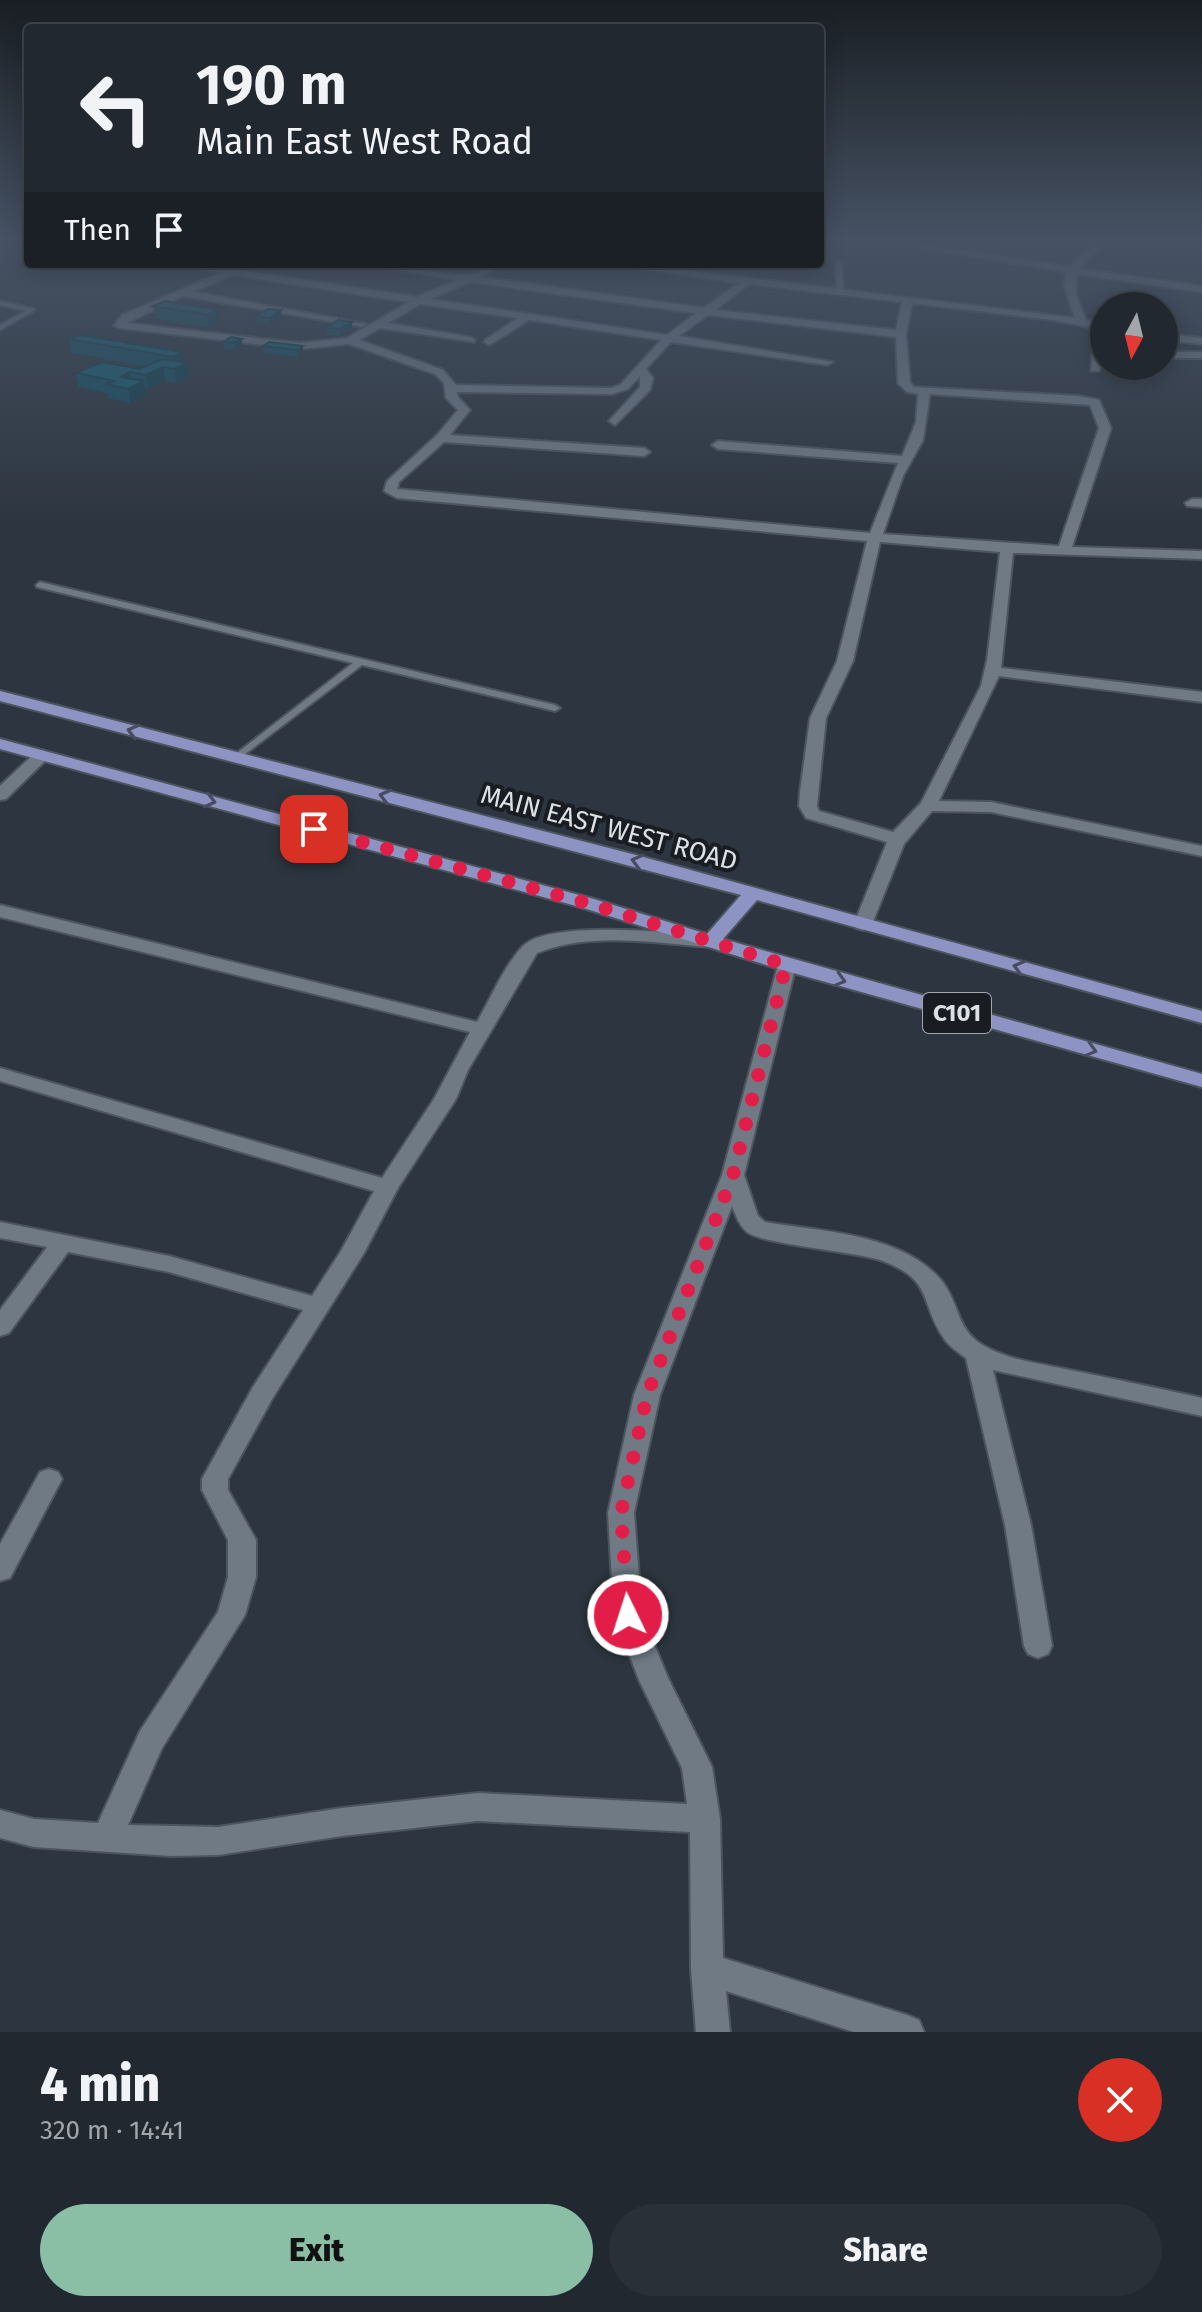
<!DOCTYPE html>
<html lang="en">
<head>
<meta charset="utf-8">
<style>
  body { margin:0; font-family:"Fira Sans",sans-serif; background:#2a3038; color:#f1f3f6; height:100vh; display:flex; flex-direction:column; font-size:30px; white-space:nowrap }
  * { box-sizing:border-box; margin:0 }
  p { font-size:26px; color:#a2a6ab }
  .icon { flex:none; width:44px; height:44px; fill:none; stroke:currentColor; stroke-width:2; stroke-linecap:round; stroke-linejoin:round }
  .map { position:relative; height:2032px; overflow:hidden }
  .details { display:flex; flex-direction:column; background:#222830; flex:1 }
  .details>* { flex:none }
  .hud { position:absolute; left:24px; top:24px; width:800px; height:244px; border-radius:8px; box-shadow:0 4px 20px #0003,0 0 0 2px #3f444c; background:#222830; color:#f1f3f6; overflow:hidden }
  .needle { width:52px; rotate:187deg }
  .buttons { position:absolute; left:1090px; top:292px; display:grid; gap:16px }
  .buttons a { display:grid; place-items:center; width:88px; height:88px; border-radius:50%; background:#222830; box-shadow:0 4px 20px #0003,0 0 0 2px #3f444c; font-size:40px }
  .pin { position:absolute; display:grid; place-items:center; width:68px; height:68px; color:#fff; margin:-34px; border-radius:16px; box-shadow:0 4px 12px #0006 }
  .me { position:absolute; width:88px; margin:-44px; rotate:356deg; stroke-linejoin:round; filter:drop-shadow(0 0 6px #0008) }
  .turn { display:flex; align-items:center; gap:28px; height:168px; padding:0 40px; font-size:36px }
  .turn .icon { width:104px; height:104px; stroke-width:2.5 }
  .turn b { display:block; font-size:56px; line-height:68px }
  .then { display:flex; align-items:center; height:76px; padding:0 40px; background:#0003; gap:16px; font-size:30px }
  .round { display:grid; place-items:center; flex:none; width:84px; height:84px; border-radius:42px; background:#2a3038 }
  .summary { display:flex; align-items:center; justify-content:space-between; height:136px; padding:0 40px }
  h1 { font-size:48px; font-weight:800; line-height:60px }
  .action { display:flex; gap:16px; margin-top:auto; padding:16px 40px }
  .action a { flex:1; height:92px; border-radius:48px; background:#8abfa5; color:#111; font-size:32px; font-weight:800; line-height:92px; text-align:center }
  .action a+a { background:#2a3038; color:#f1f3f6 }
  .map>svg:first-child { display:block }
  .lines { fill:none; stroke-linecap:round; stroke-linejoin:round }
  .service-casing { stroke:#4c555d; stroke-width:4 }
  .minor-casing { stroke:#4c555d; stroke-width:4 }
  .primary-casing { stroke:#4c555d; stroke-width:4 }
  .service { fill:#707a85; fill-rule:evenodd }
  .minor { fill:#707a85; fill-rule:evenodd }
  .primary { fill:#8d93c3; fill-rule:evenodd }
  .wall { fill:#124f60 }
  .shaded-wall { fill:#0f404e }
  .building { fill:#155c70; stroke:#0f404e; stroke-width:2 }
  .oneway { stroke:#474c62 }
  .route { stroke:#e11d48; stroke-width:14; stroke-dasharray:0 25.2 }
  .labels { text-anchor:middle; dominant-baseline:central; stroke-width:8; stroke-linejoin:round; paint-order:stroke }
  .shield { fill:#191d22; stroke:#a1a6ac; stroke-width:2 }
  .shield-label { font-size:24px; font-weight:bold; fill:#dbe1e7 }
  .street-label { font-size:26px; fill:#dbe1e7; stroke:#191d22 }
</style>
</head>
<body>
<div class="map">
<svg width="1202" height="2032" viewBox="0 0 1202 2032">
  <rect width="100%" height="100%" fill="#2d3640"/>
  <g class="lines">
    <!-- service casing -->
    <g class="service-casing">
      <path id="service" d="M839 261 842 263 843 293 840 295 837 293 836 263Z
        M0 301 34 309 35 310 0 330V325L26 311 0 305Z
        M40 582 555 705 560 708 555 711 362 665 236 761 233 760V756L353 663 37 587 36 585Z"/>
    </g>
    <!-- minor casing -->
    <g class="minor-casing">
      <path id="minor" d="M901 240 1070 267 1093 240H1138L1133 243H1104L1079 269 1202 286V292L1076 274V295L1086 320 1104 324V330L1052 320 912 303 906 334 910 382 914 387 1079 396 1099 400 1111 428 1072 547 1202 551V559L1013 553 1001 668 1202 692V702L999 676 939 801 991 802 1202 846V856L991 812 932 811 904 844 872 924 863 930 856 928 854 924 887 842 806 818 799 806 800 792 810 718 837 661 867 541 397 498 384 491 387 481 437 435 458 410 446 398 444 383 435 374 349 344 300 349 119 328 114 325 122 315 220 273 174 264H198L417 297 457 280 360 264C395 264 429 274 464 275 478 275 491 264 507 264L480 277 704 308 739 283 604 264H634L1075 318 1064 285 1067 272 904 245ZM233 275 409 302 347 338 300 343 127 323 183 296 362 327 367 324 193 292ZM470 282 696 313 667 335 430 299ZM749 284 902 302 896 330 715 310ZM420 304 518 318 485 340 484 342 489 345 529 320 661 340 620 385 611 388 456 385 443 370 359 340 380 328 474 342 475 340 470 337 388 323ZM708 315 896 337 898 383 907 392 918 394 916 422 902 456 718 441 712 445 718 449 898 463 870 533 397 489 399 482 444 442 644 456 650 452 644 448 450 435 470 410 458 397 457 392 612 394 628 389 640 376V387L609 421 615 425 650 390 653 378 646 369 671 342 827 365 833 362 679 336ZM930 394 1090 405 1099 428 1059 546 883 534 903 476 923 440ZM880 542 1000 552 987 660 981 686 921 803 893 832 819 811 817 806 826 718 853 661Z
        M1164 334 1202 338V344L1164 340Z
        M1164 352H1202V358H1164Z
        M1104 353 1099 371H1091L1092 355Z
        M1192 499H1202V507L1187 506 1185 503Z
        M42 750 50 755 48 758 6 799 0 800V786L36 752Z
        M0 905 477 1022C491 998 503 968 522 947 547 919 672 933 710 935L719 941 710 947C654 943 591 931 537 953L468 1070 456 1099 398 1188 364 1253 272 1399 228 1479V1490L256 1540V1577L245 1615 162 1748 128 1825 218 1827 342 1808 478 1793 687 1804 682 1768 639 1680 614 1615 608 1513 634 1395 722 1175 779 961H793L796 965 744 1175 758 1216 765 1222C822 1232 901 1233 941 1280 961 1304 955 1332 988 1348 1013 1361 1043 1364 1070 1370 1114 1379 1158 1388 1202 1398V1416L993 1370 1031 1525 1052 1646 1048 1654 1038 1658 1028 1654 1024 1646 1005 1525 966 1358C958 1352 948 1346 943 1337 919 1301 934 1279 880 1260 852 1251 762 1244 747 1232 739 1225 736 1216 732 1206L660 1395 634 1513 642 1615 668 1678 712 1767 720 1819 723 1958 907 2015 919 2020 924 2032H854L726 1991 730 2032H696L691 1969 690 1832 478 1821 342 1836 218 1855 172 1856 34 1847 0 1838V1810L34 1819 98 1823 140 1731 218 1612 228 1577V1540L202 1490V1479L253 1387 303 1310 169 1272 68 1252 9 1333 0 1336V1310L47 1247 0 1238V1222L169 1256 312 1296 341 1251 374 1191 0 1081V1068L382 1178 434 1099 470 1032 0 917Z
        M49 1469 58 1472 62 1479 10 1578 0 1581V1544L40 1472Z"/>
    </g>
    <!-- primary casing -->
    <g class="primary-casing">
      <path id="primary" d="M0 691 636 855 1202 1011V1023L757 900 723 939 1202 1074V1087L779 969 580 907 0 749V739L594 899 707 934 741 895 0 701Z"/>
    </g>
    <!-- service -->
    <use href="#service" class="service"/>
    <!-- minor -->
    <use href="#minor" class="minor"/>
    <!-- primary -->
    <use href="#primary" class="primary"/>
  </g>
  <!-- wall -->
  <path class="wall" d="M153 306 219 310 220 323 209 328 155 319Z
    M256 316 282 317 270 324 257 323Z
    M352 322V328L340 336 327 334 326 328Z
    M69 339 182 352 184 362 189 377 176 383 165 381 148 389H145L146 395 130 403 108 398 107 393 78 387 76 373 140 369 147 366 71 353Z
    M223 342 242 345 234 350 224 349Z
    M269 342 303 346V352L297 357 264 353 263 346Z"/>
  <!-- shaded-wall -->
  <path class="shaded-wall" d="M219 310 220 323 209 328 207 315Z
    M281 310 282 317 270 324V318Z
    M352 322V328L340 336V329Z
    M242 339V345L234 350V343Z
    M303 346V352L297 357V350Z
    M182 352 184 364 187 363 189 377 176 383 173 357Z
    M163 367 165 381 148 389 146 375Z
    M130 372 132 386 121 377Z
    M144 381 146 395 130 403 128 389Z"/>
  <!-- building -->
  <path class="building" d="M165 301 219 310 207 315 153 306Z
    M268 309 281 310 270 318 256 316Z
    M338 320 352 322 340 329 326 328Z
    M79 335 182 352 173 357 69 339Z
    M231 337 242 339 234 343 223 342Z
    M269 342 303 346 297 350 263 346Z
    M163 359 187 363 174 369 163 367 146 375 130 372 121 377 144 381 128 389 106 384 114 381 76 373 102 362 140 369Z"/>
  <!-- one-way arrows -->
  <defs><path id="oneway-chevron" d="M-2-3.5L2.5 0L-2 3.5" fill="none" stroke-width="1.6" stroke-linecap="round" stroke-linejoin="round" transform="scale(2)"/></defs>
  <g class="oneway">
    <use href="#oneway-chevron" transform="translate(133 731) rotate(-165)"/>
    <use href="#oneway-chevron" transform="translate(385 796) rotate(-166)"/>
    <use href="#oneway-chevron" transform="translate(210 801) rotate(15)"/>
    <use href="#oneway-chevron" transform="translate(637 861) rotate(-165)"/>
    <use href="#oneway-chevron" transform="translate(1019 967) rotate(-165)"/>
    <use href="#oneway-chevron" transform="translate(840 980) rotate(16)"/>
    <use href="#oneway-chevron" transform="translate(1091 1050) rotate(16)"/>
  </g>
  <!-- sky -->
  <linearGradient id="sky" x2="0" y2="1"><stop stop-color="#191e23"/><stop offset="0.46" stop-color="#465264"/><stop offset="1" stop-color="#465264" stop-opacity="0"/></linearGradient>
  <rect width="1202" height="524" fill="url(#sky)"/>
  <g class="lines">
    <!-- route -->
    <path class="route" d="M314 829 587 903 786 965 733 1175 647 1395 621 1513 628 1615"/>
  </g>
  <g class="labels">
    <!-- shield labels -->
    <rect class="shield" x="923" y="993" width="68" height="40" rx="6"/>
    <g class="shield-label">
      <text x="957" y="1013">C101</text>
    </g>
    <!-- street labels -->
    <g class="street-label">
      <text transform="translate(609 828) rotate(15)">MAIN EAST WEST ROAD</text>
    </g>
  </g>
</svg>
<div class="buttons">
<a><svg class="needle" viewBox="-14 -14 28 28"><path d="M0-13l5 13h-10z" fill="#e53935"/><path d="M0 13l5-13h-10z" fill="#a2a6ab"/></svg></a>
</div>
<div class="pin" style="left:314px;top:829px;background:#d93025"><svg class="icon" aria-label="arrive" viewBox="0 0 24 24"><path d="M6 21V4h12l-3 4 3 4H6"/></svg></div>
<svg class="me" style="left:628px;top:1615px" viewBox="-20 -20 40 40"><circle r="17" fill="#e11d48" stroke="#fff" stroke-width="3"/><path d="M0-11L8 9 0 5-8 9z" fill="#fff"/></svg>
<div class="hud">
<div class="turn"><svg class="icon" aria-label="left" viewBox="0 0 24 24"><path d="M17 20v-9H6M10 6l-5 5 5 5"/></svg><div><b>190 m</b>Main East West Road</div></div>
<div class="then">Then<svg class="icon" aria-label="arrive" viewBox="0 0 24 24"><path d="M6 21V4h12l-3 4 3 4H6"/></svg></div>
</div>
</div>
<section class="details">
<div class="summary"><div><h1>4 min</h1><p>320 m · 14:41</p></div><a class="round" style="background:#d93025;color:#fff"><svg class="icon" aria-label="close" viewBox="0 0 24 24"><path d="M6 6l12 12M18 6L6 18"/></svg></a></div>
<div class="action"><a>Exit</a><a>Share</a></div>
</section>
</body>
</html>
